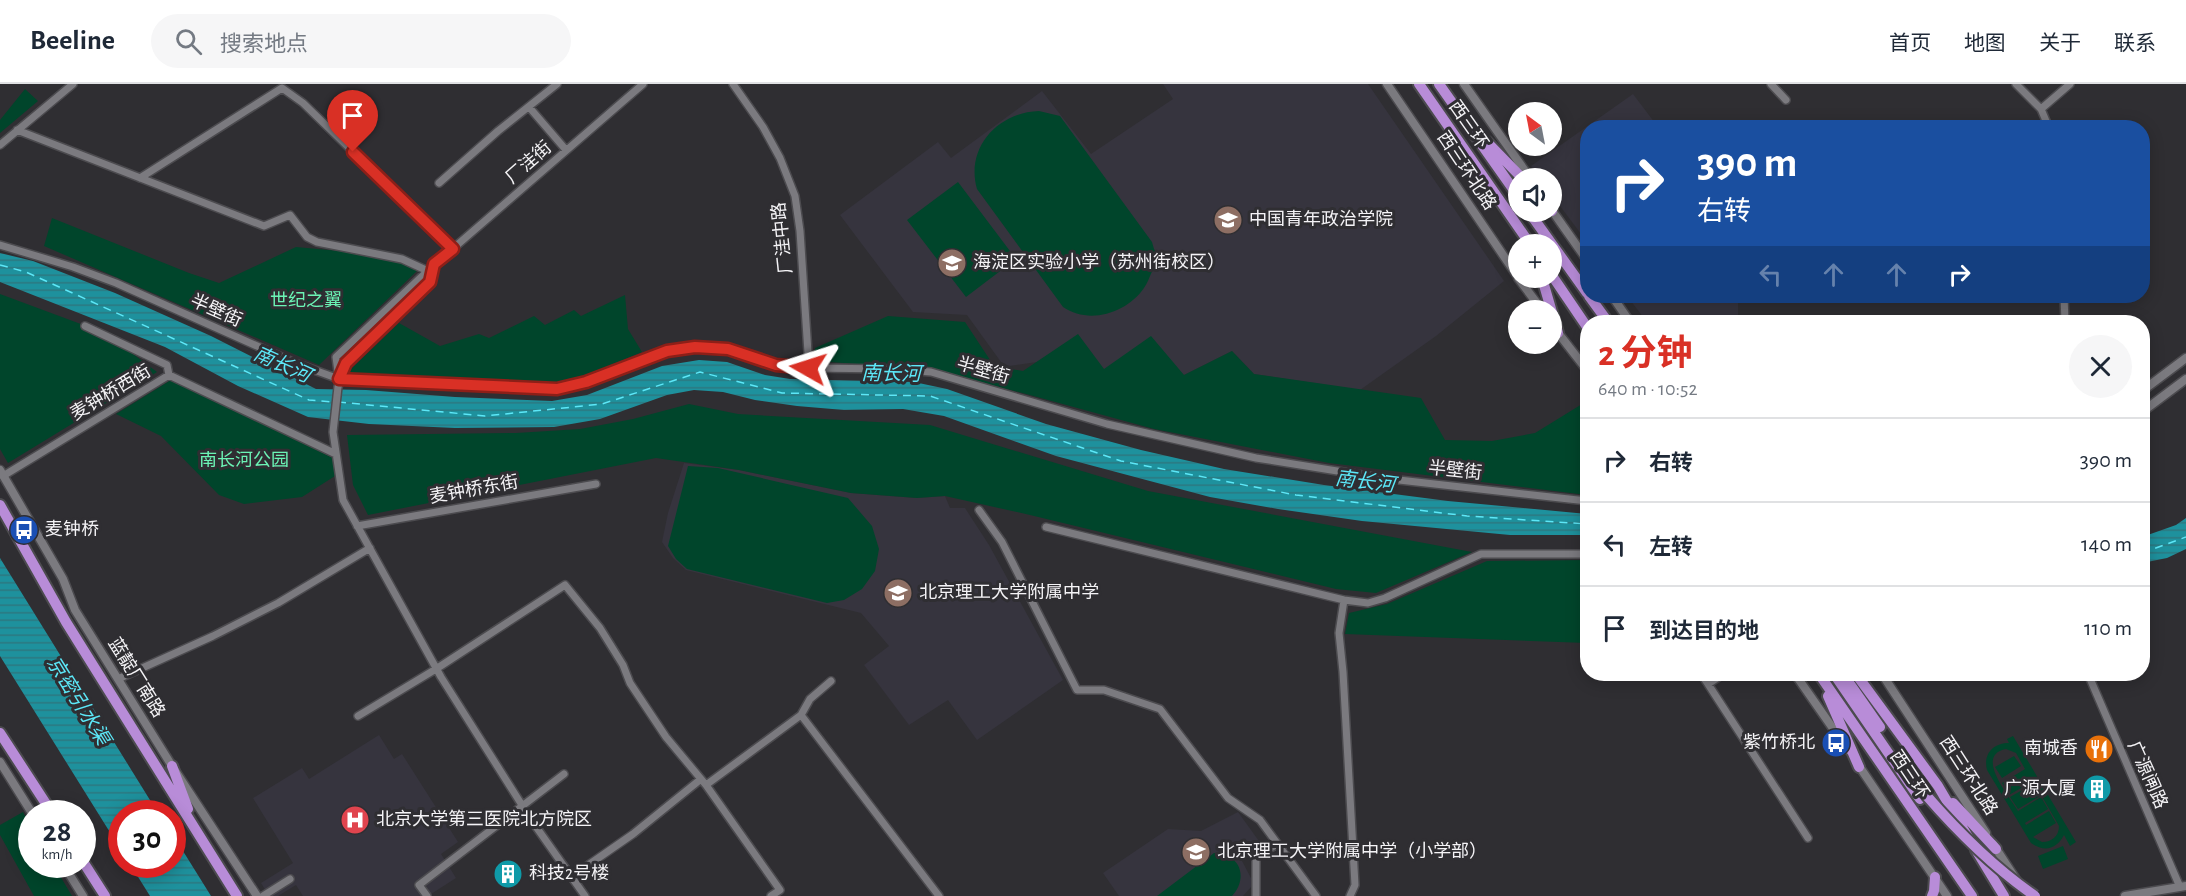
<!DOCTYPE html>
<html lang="zh">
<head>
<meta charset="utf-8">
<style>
  body { margin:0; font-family:"Alegreya Sans","Noto Sans SC",sans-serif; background:#f6f6f7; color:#1f2937; height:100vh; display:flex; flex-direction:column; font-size:22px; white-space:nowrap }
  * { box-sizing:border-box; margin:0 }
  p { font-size:20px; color:#747a83 }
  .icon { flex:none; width:33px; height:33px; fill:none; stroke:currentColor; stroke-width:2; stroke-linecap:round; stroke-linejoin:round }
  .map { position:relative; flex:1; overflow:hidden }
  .side { position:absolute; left:1580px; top:231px; width:570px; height:366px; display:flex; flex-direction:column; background:#fff; border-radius:24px; box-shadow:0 3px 15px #0003 }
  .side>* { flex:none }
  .guide { position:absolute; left:1580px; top:36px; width:570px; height:183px; border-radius:24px; box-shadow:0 3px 15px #0003; background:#1a4fa0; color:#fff; overflow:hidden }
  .needle { width:39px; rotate:328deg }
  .tools { position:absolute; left:1508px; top:18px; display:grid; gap:12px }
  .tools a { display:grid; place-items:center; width:54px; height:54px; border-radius:50%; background:#fff; box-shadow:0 3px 15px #0003; font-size:30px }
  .speed { position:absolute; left:18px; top:716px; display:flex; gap:12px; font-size:30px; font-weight:700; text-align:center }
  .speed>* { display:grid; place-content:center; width:78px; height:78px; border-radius:50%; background:#fff; box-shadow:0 3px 15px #0003; line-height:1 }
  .speed small { font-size:15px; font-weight:400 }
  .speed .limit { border:9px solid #d22; background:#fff; color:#111 }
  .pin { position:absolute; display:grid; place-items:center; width:51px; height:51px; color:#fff; margin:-62px -26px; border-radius:50% 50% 50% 0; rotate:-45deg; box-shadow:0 0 6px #0007 }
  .pin .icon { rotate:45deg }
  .me { position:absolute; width:66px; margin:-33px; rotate:276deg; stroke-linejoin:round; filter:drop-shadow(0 0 4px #0008) }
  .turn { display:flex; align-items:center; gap:21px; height:126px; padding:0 18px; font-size:27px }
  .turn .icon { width:78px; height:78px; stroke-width:2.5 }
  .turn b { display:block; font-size:42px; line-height:51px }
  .lanes { display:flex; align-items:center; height:57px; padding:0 18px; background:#0003; justify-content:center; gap:30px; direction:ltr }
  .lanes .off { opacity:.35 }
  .round { display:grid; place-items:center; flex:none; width:63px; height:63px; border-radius:32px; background:#f6f6f7 }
  .head { display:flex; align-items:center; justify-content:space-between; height:102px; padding:0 18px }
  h1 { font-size:36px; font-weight:700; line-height:45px; color:#d93025 }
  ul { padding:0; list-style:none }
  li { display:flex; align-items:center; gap:18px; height:84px; padding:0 18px; border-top:2px solid #e0e1e3 }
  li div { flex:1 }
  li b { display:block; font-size:22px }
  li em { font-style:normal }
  header { display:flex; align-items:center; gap:36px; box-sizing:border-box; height:84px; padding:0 30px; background:#fff; border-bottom:2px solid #e0e1e3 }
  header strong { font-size:28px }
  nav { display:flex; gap:33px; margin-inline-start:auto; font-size:21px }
  .search { width:420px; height:54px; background:#f6f6f7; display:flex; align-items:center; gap:15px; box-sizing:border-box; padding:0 21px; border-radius:33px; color:#747a83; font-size:22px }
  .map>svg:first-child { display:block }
  .built { fill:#36343e }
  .green { fill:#00452b; fill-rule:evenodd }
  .water { fill:url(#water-rules) }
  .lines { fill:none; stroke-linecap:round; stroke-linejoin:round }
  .ferry { stroke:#5ce7f7; stroke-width:1.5; stroke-dasharray:8 6; stroke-linecap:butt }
  .minor-casing { stroke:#4c4b4f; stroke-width:10 }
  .tertiary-casing { stroke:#4c4b4f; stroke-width:11 }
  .trunk-casing { stroke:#4c4b4f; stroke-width:14 }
  .minor { stroke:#7b7a7f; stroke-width:7 }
  .tertiary { stroke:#7b7a7f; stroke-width:8 }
  .trunk { stroke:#b88cd8; stroke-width:10 }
  .trunk-bridge-casing { stroke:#4c4b4f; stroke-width:14; stroke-linecap:butt }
  .trunk-bridge { stroke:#b88cd8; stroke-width:10 }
  .route-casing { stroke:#8d1f18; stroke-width:15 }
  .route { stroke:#d93025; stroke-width:10 }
  .labels { text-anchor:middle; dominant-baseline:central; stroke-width:6; stroke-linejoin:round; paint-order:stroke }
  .street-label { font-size:18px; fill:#f4f3f6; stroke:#2f2e32 }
  .poi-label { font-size:18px; fill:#f4f3f6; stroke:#2f2e32; text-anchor:start }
  .park-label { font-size:18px; fill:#6bf4b5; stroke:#2f2e32 }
  .water-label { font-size:20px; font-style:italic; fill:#5ce7f7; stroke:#2f2e32 }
</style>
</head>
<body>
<header>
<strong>Beeline</strong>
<div class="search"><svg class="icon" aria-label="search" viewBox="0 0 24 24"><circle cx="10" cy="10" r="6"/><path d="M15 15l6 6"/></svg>搜索地点</div>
<nav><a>首页</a><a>地图</a><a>关于</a><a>联系</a></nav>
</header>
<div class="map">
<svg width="2186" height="812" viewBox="0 0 2186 812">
  <defs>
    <pattern id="water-rules" width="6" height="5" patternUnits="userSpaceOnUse" patternTransform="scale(1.5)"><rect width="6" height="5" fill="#1e919d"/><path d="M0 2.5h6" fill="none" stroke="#2d7880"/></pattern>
  </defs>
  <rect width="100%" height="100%" fill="#2f2e32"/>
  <!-- built -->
  <path class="built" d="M1163 0H1368L1504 197 1436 252 1360 306 1254 290 1232 267 1184 291 1104 285 1050 270 1037 278 1009 282 1001 278 967 231 913 228 840 131 938 58 951 74 1042 7 1091 70 1173 15Z
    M1633 10 1658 43 1587 44V158L1551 110V94H1540L1531 82Z
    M1627 212H1738V238H1647Z
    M684 379 739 386 851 409 917 414 945 412 950 424H965L989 461 1063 596 977 656 948 616 909 641 864 581 889 562 861 529 686 486 673 474 662 458 668 429Z
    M379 651 394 675 402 670 458 758 441 770 456 794 428 812H303L296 801 278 812H269L261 799 293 779 253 714 302 684 309 695Z
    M1238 728 1264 764 1242 777 1252 796 1251 803 1243 812H1119L1103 789 1168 745 1201 747Z"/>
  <!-- green -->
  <path class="green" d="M25 5 38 17 0 49V36Z
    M1039 27 1060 32 1152 158 1154 165 1161 176C1151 183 1151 194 1144 204 1127 229 1089 241 1063 223L977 105C965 63 999 28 1039 27Z
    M958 98 1016 175 966 213 907 136Z
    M52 134 189 189 219 199 296 163 405 173 418 186 319 281 44 162Z
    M0 210 105 249 157 288 8 379 0 365Z
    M625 211 628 245 642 268 577 295 536 301 347 289 399 239 440 262 479 250 489 254 534 232 545 241 574 226 581 232Z
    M888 232 965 238 994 282 1023 287 1078 250 1104 285 1151 252 1184 291 1232 267 1254 290 1421 314 1445 356 1492 357 1535 349 1587 317V411L1329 379 1154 345 934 285 814 277 815 264Z
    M171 296 333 374 335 392 302 413 244 420 219 411 161 352 116 330Z
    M689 320 738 330 930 341 1148 407 1472 468 1376 509 1336 505 1030 431 945 412 917 414 851 409 739 386 656 374 368 431 353 401 347 351 516 349 580 345 633 335Z
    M688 382 718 384 848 414 872 442 879 465 875 487 862 505 844 516 827 519 687 485 676 475 668 462Z
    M1587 476V559L1345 550 1349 529 1387 520 1487 477Z
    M2013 652 2076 758 2070 762 2064 751C2056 766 2044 768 2031 759L1987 686C1983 670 1993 659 2009 659L2007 655ZM2006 665 2016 669 2025 685 2002 699 2009 711 2033 697 2059 742C2059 752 2052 758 2042 758L2033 753 2056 739 2049 727 2026 741 2025 739 2048 725 2041 713 2018 727C2009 712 1974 671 2006 665Z
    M2014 672 2021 682 2002 694 1995 683Z
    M2033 700 2040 712 2018 725 2010 713Z
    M23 728 31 743 32 780H53L72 812H34L0 751V741Z
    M2063 762 2068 775 2043 785 2038 772Z
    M1214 769C1219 770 1224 770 1229 773 1245 781 1243 801 1232 812H1157Z"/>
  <!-- water -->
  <path class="water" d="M0 169 33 177 115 209 211 252 316 305 366 306 455 313 552 317 587 311 662 282 699 276 727 278 765 291 790 295 914 298 947 305 1046 340 1141 366 1224 385 1324 401 1448 417 1587 430V451H1510L1362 437 1278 425 1210 413 1056 372 944 332 903 325 844 326 797 322 755 316 723 308 694 306 667 311 600 335 554 343 455 344 369 340 308 333 238 302 165 263 0 198Z
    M2186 434V465L2167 474 2142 479V453L2176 441Z
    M0 474 158 729H122L121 766 0 572Z
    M173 751 211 812H150L130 780H172Z"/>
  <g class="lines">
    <!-- ferry -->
    <path class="ferry" d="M0 181 26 188 309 316 333 318
      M338 318 485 332 602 320 700 288 782 309 930 312 1121 377 1296 411 1467 432 1587 440
      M2142 469 2186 453"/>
    <!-- minor casing -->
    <g class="minor-casing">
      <path id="minor" d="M733 0 763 43 780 74 795 112 800 147 809 284
        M1771 0 1786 16
        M2016 0 2041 25 2049 44
        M529 23 566 66
        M2041 25 2070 0
        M17 46 264 142 290 131 307 153 317 158 402 175 428 187
        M0 61 73 0
        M140 94 282 4 303 19 453 165
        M439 99 498 47 557 0
        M0 161 73 183 116 199 295 279 339 295 557 305 586 298 667 267 695 263 727 265 776 281 809 284 892 285 931 288 1107 340 1256 374 1381 394 1587 417
        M434 181 430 198 347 279 338 303 333 348 343 416 441 593 532 737 585 812
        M2064 212 2065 238
        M85 242 167 281 169 291
        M339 295 336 273 434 181 643 0
        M3 392 169 291 336 370
        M979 426 1002 458 1077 606H1104L1160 625 1228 714 1260 736 1316 812
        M357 442 596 400
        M1046 443 1344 516 1368 519 1385 514 1481 470H1587
        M1344 516 1339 549 1343 588 1355 801 1350 812
        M1701 590 1708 600 1723 590
        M2088 590 2180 803
        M118 595 213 552 278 519 370 464
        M1708 600 1808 754
        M801 631 810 615 831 597
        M358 632 436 585 565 501 600 544 623 581 630 599 666 653 706 701
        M571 793 633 750 701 695
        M263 812 290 795
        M427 812 419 801 564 690
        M771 812 780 806 706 701 801 631 939 812
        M1256 812V773L1277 760"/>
    </g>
    <!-- tertiary casing -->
    <g class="tertiary-casing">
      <path id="tertiary" d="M1387 0 1518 193
        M1464 0 1530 94
        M1551 125 1587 176
        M1518 194 1542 226
        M1612 212 1630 238
        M1555 245 1587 286
        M2142 307 2186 274
        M2142 328 2186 295
        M0 386 63 495 75 526 172 682 257 812
        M1795 590 1848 666
        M1882 590 1986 749
        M0 678 32 729
        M1857 679 1947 812
        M1993 760 2017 797
        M63 780 83 812
        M2125 812 2186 802"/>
    </g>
    <!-- trunk casing -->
    <g class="trunk-casing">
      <path id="trunk" d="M1419 0 1530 160
        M1439 0 1518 112
        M1486 57 1522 94
        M1551 125 1552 127
        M1529 128 1587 209
        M1551 190 1587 243
        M1542 194 1558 249
        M1589 212 1608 238
        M0 421 66 538 237 812
        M1819 590 1972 812
        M1834 590 1920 715
        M1843 590 1880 643
        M1856 590 1938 702 1968 753
        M1828 612 1859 683
        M0 649 52 729
        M172 682 188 725
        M1953 719 1996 765
        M1976 766 2004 812
        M82 776 105 812
        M1932 812 1934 807 1935 793"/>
    </g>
    <!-- minor -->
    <use href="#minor" class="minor"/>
    <!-- tertiary -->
    <use href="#tertiary" class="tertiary"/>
    <!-- trunk -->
    <use href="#trunk" class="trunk"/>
    <!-- trunk-bridge casing -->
    <g class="trunk-bridge-casing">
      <path id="trunk-bridge" d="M1926 711C1959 749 1993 783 2035 812"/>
    </g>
    <!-- trunk-bridge -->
    <use href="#trunk-bridge" class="trunk-bridge"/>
  </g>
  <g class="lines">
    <!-- route casing -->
    <g class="route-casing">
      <path id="route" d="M353 68 453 165 434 180 430 198 346 279 339 295 557 305 586 298 667 267 695 263 728 265 776 281 808 284"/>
    </g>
    <!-- route -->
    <use href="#route" class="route"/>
  </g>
  <!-- icons -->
  <defs>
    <g id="university-disc" transform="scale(1.5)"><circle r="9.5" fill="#8d6e63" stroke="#2f2e32"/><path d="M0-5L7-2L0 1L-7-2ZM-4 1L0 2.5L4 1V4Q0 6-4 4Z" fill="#fff"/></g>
    <g id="school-disc" transform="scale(1.5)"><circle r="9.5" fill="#8d6e63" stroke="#2f2e32"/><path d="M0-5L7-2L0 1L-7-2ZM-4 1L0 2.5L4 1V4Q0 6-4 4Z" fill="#fff"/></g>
    <g id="bus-disc" transform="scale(1.5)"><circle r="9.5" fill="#1a4fb4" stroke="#2f2e32"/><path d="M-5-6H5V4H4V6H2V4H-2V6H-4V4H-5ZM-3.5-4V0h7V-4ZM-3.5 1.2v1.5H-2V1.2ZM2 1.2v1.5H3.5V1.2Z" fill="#fff"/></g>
    <g id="restaurant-disc" transform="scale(1.5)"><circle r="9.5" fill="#e8710a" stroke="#2f2e32"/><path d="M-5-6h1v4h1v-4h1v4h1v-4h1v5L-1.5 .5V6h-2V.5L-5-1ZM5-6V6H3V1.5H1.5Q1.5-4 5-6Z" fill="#fff"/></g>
    <g id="building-disc" transform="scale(1.5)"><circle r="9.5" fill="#0f9aa8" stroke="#2f2e32"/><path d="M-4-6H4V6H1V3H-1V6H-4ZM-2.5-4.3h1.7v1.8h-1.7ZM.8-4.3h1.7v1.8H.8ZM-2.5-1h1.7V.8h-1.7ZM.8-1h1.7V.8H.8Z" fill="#fff"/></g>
    <g id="hospital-disc" transform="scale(1.5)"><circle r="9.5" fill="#e0444e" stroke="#2f2e32"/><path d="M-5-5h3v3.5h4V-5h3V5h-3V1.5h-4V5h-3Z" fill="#fff"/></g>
  </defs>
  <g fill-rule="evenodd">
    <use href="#university-disc" x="1228" y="136"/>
    <use href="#school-disc" x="952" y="179"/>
    <use href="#bus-disc" x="24" y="446"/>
    <use href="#school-disc" x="898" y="509"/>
    <use href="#bus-disc" x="1836" y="659"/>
    <use href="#restaurant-disc" x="2099" y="665"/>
    <use href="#building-disc" x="2097" y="705"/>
    <use href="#hospital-disc" x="355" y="736"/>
    <use href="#school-disc" x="1196" y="768"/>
    <use href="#building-disc" x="508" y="790"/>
  </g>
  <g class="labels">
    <!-- street labels -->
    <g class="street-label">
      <text transform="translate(1468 41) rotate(55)">西三环</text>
      <text transform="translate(529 79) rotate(-41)">厂洼街</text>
      <text transform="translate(1466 87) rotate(56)">西三环北路</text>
      <text transform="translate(783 154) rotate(-96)">厂洼中路</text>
      <text transform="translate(216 227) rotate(24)">半壁街</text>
      <text transform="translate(983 287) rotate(16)">半壁街</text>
      <text transform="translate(111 309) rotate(-31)">麦钟桥西街</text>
      <text transform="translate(1455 387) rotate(6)">半壁街</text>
      <text transform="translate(474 406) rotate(-10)">麦钟桥东街</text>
      <text transform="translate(136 594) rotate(58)">蓝靛厂南路</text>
      <text transform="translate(1909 691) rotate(56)">西三环</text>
      <text transform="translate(2147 691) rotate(66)">广源闸路</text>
      <text transform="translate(1968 692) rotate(57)">西三环北路</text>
    </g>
    <!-- poi labels -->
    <g class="poi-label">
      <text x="1249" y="136">中国青年政治学院</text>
      <text x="973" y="179">海淀区实验小学（苏州街校区）</text>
      <text x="45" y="446">麦钟桥</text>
      <text x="919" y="509">北京理工大学附属中学</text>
      <text x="1815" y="659" text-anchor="end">紫竹桥北</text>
      <text x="2078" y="665" text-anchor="end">南城香</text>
      <text x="2076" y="705" text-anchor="end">广源大厦</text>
      <text x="376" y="736">北京大学第三医院北方院区</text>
      <text x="1217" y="768">北京理工大学附属中学（小学部）</text>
      <text x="529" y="790">科技2号楼</text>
    </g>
    <!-- park labels -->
    <g class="park-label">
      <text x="306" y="217">世纪之翼</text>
      <text x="244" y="377">南长河公园</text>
    </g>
    <!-- water labels -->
    <g class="water-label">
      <text transform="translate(282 281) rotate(24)">南长河</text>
      <text transform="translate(891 290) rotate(1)">南长河</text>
      <text transform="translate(1365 398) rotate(7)">南长河</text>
      <text transform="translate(78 617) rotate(58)">京密引水渠</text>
    </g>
  </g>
</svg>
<div class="tools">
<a><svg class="needle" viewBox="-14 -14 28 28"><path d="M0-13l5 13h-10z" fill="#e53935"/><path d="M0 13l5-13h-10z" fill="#747a83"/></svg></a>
<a><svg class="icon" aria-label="sound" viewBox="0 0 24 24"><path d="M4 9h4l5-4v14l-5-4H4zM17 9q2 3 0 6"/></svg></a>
<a>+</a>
<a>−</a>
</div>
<div class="speed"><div>28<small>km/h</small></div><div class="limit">30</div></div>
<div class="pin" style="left:353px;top:68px;background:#d93025"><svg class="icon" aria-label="arrive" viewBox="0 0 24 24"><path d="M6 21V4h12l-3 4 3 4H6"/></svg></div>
<svg class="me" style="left:808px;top:284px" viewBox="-20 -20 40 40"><path d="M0-17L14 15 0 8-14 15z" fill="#d93025" stroke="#fff" stroke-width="4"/></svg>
<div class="guide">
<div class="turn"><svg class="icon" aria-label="right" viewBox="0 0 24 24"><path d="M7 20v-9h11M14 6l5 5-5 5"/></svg><div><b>390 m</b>右转</div></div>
<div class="lanes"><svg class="icon off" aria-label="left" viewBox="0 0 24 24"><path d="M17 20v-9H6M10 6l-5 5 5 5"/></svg><svg class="icon off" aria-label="ahead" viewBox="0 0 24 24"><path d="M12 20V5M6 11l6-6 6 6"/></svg><svg class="icon off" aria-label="ahead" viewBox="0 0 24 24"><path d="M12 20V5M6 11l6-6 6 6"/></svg><svg class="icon" aria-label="right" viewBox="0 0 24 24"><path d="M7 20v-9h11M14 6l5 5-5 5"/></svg></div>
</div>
<section class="side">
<div class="head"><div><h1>2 分钟</h1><p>640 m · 10:52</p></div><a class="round"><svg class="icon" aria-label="close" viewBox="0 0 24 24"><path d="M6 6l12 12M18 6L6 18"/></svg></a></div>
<ul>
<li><svg class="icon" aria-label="right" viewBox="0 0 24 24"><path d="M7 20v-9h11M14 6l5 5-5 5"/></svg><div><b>右转</b></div><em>390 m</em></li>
<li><svg class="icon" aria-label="left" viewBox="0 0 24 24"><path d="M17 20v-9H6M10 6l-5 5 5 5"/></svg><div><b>左转</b></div><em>140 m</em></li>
<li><svg class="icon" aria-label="arrive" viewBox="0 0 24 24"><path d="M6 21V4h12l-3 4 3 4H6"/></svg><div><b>到达目的地</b></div><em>110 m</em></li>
</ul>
</section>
</div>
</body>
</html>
